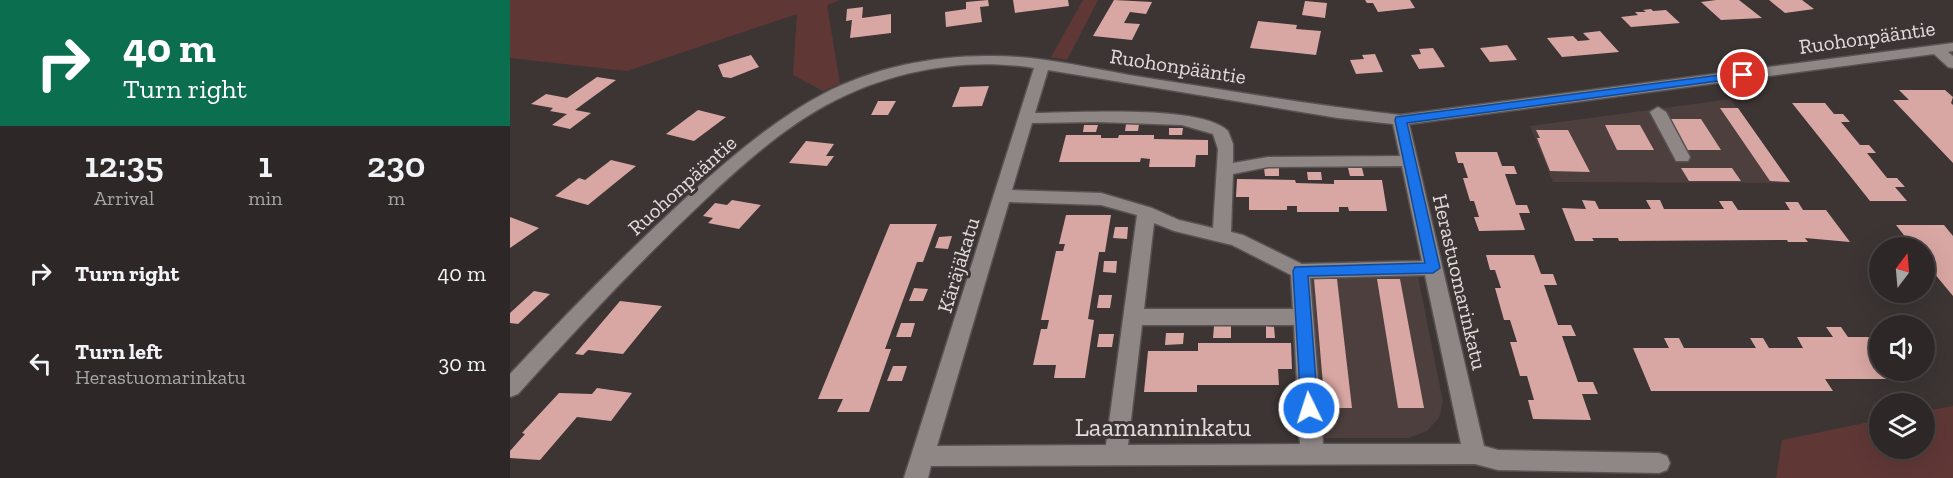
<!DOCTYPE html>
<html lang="en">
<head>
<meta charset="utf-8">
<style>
  body { margin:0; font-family:"Zilla Slab",serif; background:#393433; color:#f1f3f6; height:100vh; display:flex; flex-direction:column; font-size:22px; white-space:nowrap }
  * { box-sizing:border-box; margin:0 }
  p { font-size:20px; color:#a7a6a7 }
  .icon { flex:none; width:33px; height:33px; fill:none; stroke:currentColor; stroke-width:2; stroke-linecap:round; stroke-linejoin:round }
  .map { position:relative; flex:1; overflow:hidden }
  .details { display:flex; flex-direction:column; background:#2d2827; width:510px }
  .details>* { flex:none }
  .banner { background:#0b6e4f; color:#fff; overflow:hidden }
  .needle { width:39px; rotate:16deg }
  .fabs { position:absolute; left:1359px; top:237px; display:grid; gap:12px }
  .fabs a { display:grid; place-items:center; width:66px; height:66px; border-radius:50%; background:#2d2827; box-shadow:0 6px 24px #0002,0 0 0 2px #484444; font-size:30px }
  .pin { position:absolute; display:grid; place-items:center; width:51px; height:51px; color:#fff; margin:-26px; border:3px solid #fff; border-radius:50%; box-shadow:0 2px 6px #0007 }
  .me { position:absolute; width:66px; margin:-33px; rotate:356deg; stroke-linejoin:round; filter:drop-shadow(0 0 4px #0008) }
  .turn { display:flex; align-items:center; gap:21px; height:126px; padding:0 24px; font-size:27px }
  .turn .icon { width:78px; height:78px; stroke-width:2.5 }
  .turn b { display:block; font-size:42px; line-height:51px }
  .eta { display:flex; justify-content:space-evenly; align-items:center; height:102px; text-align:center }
  .eta b { font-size:36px; font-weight:600; line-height:42px }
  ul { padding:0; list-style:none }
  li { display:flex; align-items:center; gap:18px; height:90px; padding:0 24px }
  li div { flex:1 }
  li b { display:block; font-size:22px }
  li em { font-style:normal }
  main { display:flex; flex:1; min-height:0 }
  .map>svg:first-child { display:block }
  .built { fill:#4c3f3e }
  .green { fill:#5f3836 }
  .building { fill:#d9a7a3 }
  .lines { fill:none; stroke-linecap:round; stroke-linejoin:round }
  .minor-casing { stroke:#585352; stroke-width:3 }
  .minor { fill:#8f8686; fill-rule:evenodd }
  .route { fill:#1a73e8; stroke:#114b97; stroke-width:1.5 }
  .labels { text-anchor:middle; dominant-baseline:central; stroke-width:6; stroke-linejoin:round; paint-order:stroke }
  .street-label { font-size:21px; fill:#e2dddd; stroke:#3c3534 }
  .near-street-label { font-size:26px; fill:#e2dddd; stroke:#3c3534 }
</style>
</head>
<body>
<main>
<section class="details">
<div class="banner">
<div class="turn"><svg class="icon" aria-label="right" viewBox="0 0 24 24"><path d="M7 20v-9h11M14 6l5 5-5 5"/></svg><div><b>40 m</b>Turn right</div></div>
</div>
<div class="eta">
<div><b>12:35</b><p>Arrival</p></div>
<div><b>1</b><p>min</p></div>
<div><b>230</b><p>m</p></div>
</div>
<ul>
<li><svg class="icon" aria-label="right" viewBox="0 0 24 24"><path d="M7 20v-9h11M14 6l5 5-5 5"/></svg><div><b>Turn right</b></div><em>40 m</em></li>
<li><svg class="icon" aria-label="left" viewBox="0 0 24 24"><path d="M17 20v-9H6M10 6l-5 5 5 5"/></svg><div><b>Turn left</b><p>Herastuomarinkatu</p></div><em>30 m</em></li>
</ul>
</section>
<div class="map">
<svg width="1443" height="478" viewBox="0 0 1443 478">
  <rect width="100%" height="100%" fill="#3c3534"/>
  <!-- built -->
  <path class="built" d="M1221 99 1281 183 1043 182 1020 126Z
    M787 266H906L933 402 929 418 917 431 899 438H799Z"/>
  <!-- green -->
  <path class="green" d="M0 0H330L317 5 330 84 313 91 283 75 287 14 117 71 0 58Z
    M573 0H588L557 60 541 57Z
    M1443 406V478H1266L1272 440 1369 420 1370 448H1414L1415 411Z"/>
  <!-- building -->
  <path class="building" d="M478 0 479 6 470 7 472 22 436 27 435 12 456 9V2Z
    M503 0H558L559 6 505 13Z
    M604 0 642 2 636 14 620 12 614 23 630 24 622 40 583 36Z
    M855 0H900L905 8 868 12 863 3H857Z
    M1206 0H1229L1252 18 1211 20 1191 2Z
    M1259 0H1292L1304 9 1275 13Z
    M795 1 817 3 815 18 792 15Z
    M353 7 352 18 381 14V33L340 38 342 20 336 21 337 9Z
    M1141 9 1143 11 1156 10 1170 23 1121 27 1111 17 1128 15 1125 12H1136L1133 10Z
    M748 21 787 25 786 29 811 31 806 55 740 48Z
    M1090 31 1109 52 1052 57 1037 38 1063 36 1068 41 1080 40 1073 33Z
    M997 45 1007 60 980 62 970 48Z
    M923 48 935 67 909 69 901 55 911 54 909 49Z
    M865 54 873 72 846 74 840 60 854 59 852 55Z
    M241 55 249 67 221 78 213 77 208 65Z
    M87 77 106 80 65 110 81 113 60 129 42 125 57 114 40 111 43 108 21 104 36 94 57 98Z
    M479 86 472 106 442 107 450 87Z
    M1389 90H1435L1443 97 1441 103 1443 105V163L1383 100H1399Z
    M368 101H386L378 115H361Z
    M1282 103H1315L1324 114H1333L1340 122H1331L1350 145H1359L1366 153H1357L1377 178H1387L1395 187H1385L1397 201H1360Z
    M1210 108H1228L1280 182 1260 181Z
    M188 110 216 117 184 141 156 134Z
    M1154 119H1191L1211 150H1172Z
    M616 124H629L628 131H615Z
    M574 125H588L586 132H573Z
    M1095 125H1130L1144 150H1107Z
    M659 128H673L672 135H659Z
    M1026 130H1058L1080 172 1040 171 1027 138H1030Z
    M556 135H591V138H608L609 135H644V139L698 140V155H686L685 167H639L640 159 631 158 630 162H549Z
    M296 141 324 144 316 156H324L317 166 279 163Z
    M945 152H987L992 166H1004L1007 174H995L1006 205H1017L1020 213H1009L1015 230 969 231 964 217H969L964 201H960L953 178H958L953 163H948Z
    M101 160 126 166 78 205 45 196 69 178 75 180Z
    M754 168H769V176H755Z
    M838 168H852L854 176H840Z
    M1171 168H1222L1231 181H1179Z
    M797 172H811L812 180H798Z
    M727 179 785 180 786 183 824 184V180H872L877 211H839L838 207H829V212H787V206H777V210H739V197H726Z
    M222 200 251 205 229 229 198 223 203 218 193 216 205 203 217 205Z
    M1072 200 1085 201 1089 209H1141L1136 200H1150L1154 209H1214L1209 201H1222L1228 210H1280L1275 202H1288L1293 210H1316L1340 242 1295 238 1298 242H1278L1277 240 1109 241 1108 238H1082L1084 241H1065L1052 208 1076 209Z
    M556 215H601L595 252H589L578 319 584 320 575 378H544L546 365H523L531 329H537L539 320H531L546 251H553L555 244H549Z
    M0 217 29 228 0 248Z
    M380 224H427L413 262H407L375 349H381L359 412H327L333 399H308Z
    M1386 225H1434L1443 236V296L1414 261V248H1404Z
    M605 227H618L617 239 603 238Z
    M442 236 438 249 425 248 429 237Z
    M976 255H1024L1031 274H1043L1047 285H1034L1048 325H1061L1066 336H1052L1068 382H1083L1088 394H1072L1081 420 1023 419 1018 400H1024L1017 376H1010L1000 342H1007L1000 320H994L985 288H991L985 270H980Z
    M594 261H607L606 273 593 272Z
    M804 279H827L842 408H815Z
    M867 279H890L914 408H888Z
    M404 288 418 289 413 301H399Z
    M24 291 40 294 8 324 0 323V313Z
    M589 295H602L600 308H587Z
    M110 301 152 306 113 354 78 350 73 355 65 354Z
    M391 323H405L401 337H386Z
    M704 326H721V338H703Z
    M756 326 764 327 765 338H756Z
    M1316 327H1331L1338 337H1370V370H1395L1401 379H1315L1323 391H1141L1123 348H1159L1154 338H1169L1174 348H1246L1240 338H1253L1259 348H1293L1287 337H1323Z
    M656 333H674L673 344 655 345Z
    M589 334H604L602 347H587Z
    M688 343H781L782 369H768L769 385H687V392H634L638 351H688Z
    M383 366H397L392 381H377Z
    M87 388 122 393 101 421 67 417 30 460 0 458V451L15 434 12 433 49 393 82 394Z"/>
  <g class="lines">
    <!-- minor casing -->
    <g class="minor-casing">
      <path id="minor" d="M1443 43V51L1438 52 1443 56V68L1438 67 1424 54 899 124 974 446 988 450 1149 453 1157 456 1160 463 1157 470 1149 473 988 470 965 464 421 466 418 478H394L524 68C458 57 385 70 326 100 278 124 235 162 196 199 130 261 68 327 8 394L0 397V374C58 312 117 252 179 195 220 158 264 120 313 94 364 67 426 55 484 56 529 56 575 67 619 75 710 89 799 105 890 115ZM538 70 828 118 883 124 890 156 758 157 723 163V144L718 131C691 104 564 113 525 113ZM587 122 672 125 703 134 708 149 703 228 669 220 642 208 591 193 502 190 522 123ZM892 166 912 261 792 264 733 235 721 232 723 174 758 167ZM499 202 591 205 627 215 596 445 427 446ZM644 223 664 231 722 245 781 275 783 309H634ZM915 275 951 444H813L800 278ZM632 325H784L790 444 618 445Z
        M1148 107 1156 112 1180 157 1178 161H1166L1164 157 1140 112Z"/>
    </g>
    <!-- minor -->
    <use href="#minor" class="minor"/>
  </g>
  <!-- route -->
  <path class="route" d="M1233 72 1238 75 1237 77 897 123 930 268 923 273 798 276 808 408 805 413 799 416 794 413 791 408 783 271 785 267 915 263 885 120 886 117Z"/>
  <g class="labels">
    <!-- street labels -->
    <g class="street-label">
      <text transform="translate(1357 37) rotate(-8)">Ruohonpääntie</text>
      <text transform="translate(668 66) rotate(9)">Ruohonpääntie</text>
      <text transform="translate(172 185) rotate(-42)">Ruohonpääntie</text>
      <text transform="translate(448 265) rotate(-73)">Käräjäkatu</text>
      <text transform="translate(950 282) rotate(77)">Herastuomarinkatu</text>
    </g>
    <!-- near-street labels -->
    <g class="near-street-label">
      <text x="653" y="427">Laamanninkatu</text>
    </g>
  </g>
</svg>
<div class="fabs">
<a><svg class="needle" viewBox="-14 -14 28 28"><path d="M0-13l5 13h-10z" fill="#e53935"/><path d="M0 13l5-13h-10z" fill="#a7a6a7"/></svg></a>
<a><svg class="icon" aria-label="sound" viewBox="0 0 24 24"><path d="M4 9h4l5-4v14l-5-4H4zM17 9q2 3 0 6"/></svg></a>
<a><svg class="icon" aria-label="layers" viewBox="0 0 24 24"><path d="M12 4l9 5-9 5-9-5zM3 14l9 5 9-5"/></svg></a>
</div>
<div class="pin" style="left:1233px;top:75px;background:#d93025"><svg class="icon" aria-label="arrive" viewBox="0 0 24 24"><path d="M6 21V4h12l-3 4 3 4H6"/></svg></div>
<svg class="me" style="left:799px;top:408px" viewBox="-20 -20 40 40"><circle r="17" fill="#1a73e8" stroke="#fff" stroke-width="3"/><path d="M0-11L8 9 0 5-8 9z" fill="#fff"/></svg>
</div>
</main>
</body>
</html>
